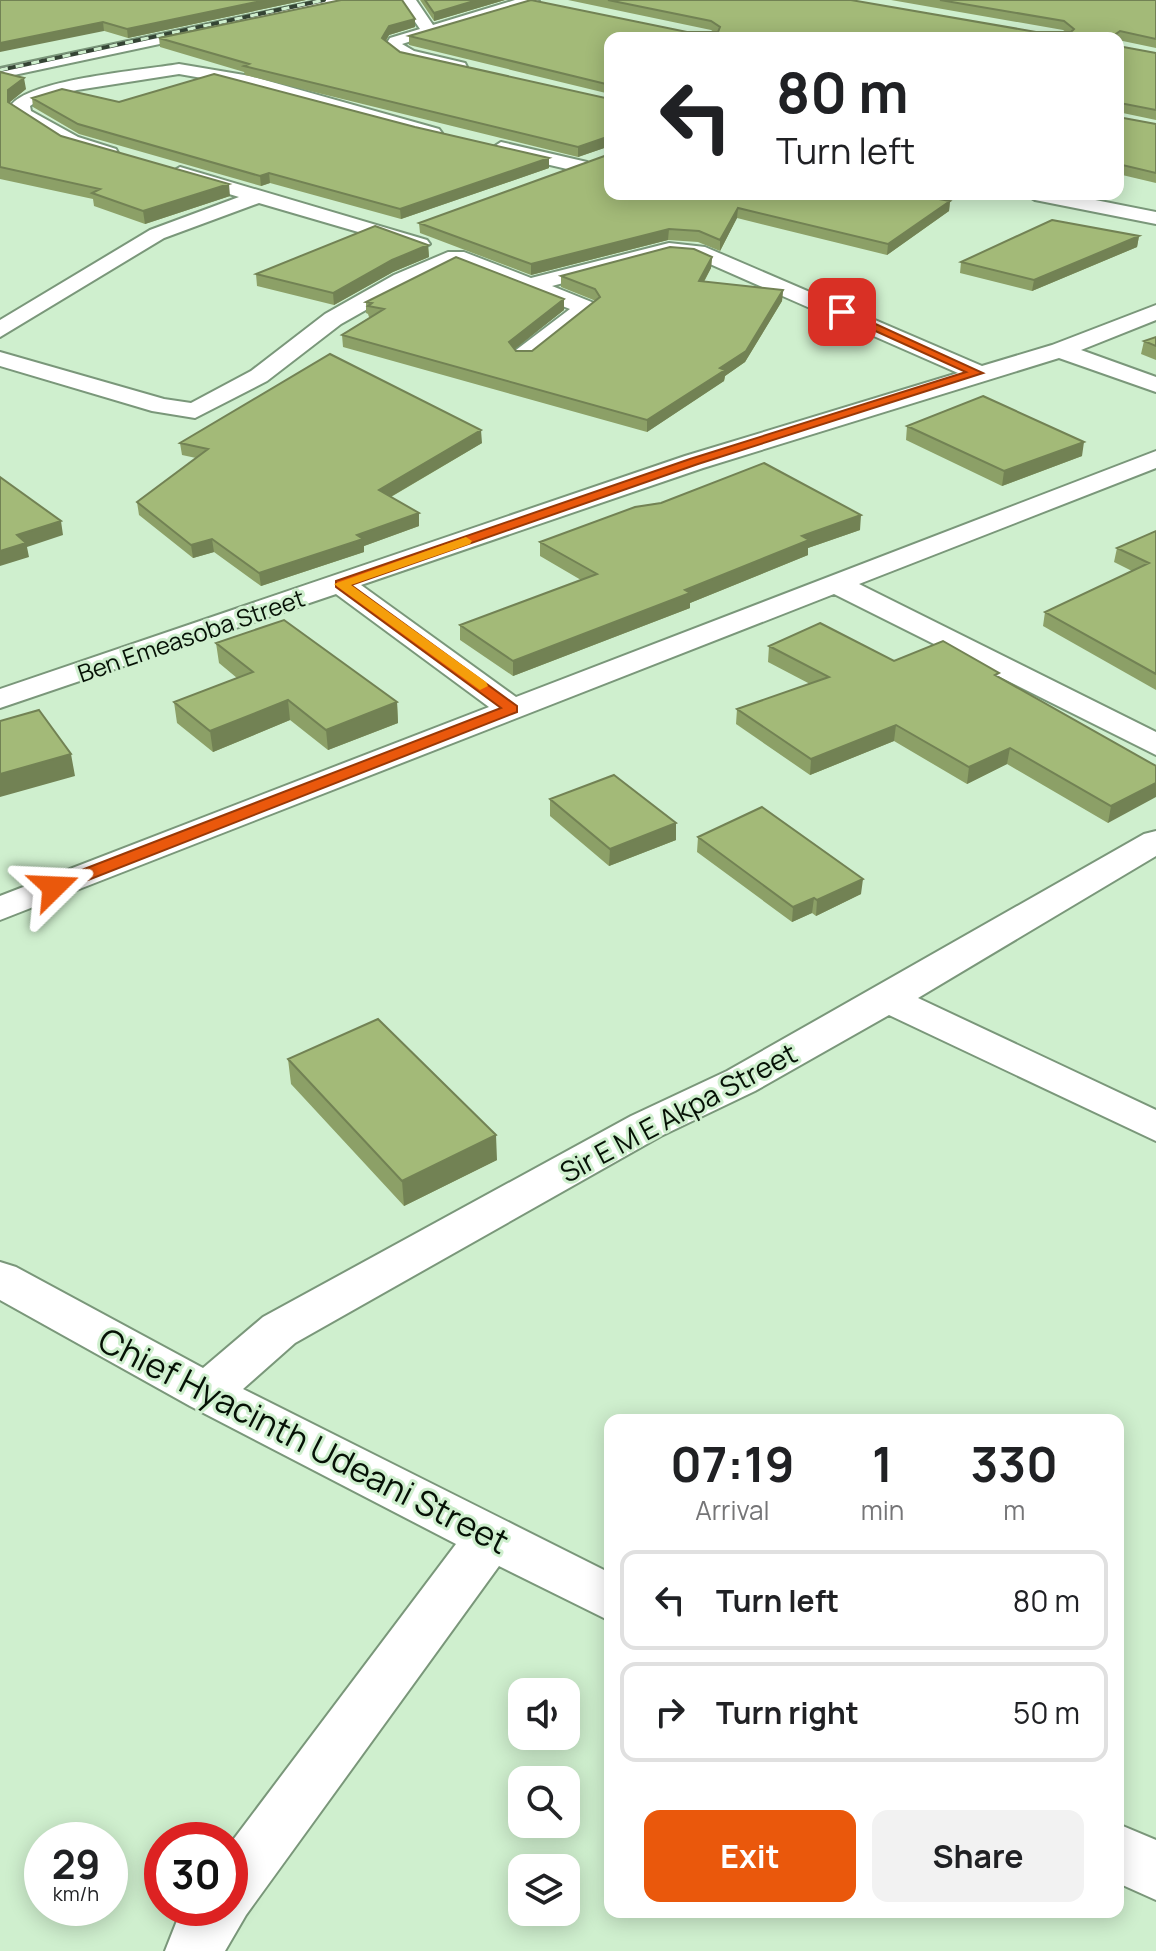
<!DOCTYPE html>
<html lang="en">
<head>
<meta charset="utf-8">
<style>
  body { margin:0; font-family:Manrope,sans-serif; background:#f2f2f2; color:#202124; height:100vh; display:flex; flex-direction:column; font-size:30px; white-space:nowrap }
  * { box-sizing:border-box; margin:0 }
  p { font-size:26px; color:#757577 }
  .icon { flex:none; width:44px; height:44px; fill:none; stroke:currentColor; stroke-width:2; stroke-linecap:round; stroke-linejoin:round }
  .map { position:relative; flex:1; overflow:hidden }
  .drawer { position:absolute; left:604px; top:1414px; width:520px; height:504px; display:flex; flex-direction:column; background:#fff; border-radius:16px; box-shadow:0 4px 20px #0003 }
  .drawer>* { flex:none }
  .top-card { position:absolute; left:604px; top:32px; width:520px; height:168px; border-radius:16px; box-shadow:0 4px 20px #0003; background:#fff; color:#202124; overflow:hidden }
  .fabs { position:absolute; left:508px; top:1678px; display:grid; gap:16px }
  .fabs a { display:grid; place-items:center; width:72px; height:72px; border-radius:16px; background:#fff; box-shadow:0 4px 20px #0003; font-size:40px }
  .speed { position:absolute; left:24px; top:1822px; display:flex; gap:16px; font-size:40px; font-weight:700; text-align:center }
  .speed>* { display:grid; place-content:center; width:104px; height:104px; border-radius:50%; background:#fff; box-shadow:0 4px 20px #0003; line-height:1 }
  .speed small { font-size:20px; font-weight:400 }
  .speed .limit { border:12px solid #d22; background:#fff; color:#111 }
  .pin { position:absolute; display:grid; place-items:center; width:68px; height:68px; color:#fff; margin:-34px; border-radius:16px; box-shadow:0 4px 12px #0006 }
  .me { position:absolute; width:88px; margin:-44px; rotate:69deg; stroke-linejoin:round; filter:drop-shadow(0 0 6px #0008) }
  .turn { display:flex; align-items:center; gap:28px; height:168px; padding:0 40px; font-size:36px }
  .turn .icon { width:104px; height:104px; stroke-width:2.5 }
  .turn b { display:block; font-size:56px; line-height:68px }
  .eta { display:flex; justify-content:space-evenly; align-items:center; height:136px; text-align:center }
  .eta b { font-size:48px; font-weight:700; line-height:56px }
  .cta { display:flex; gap:16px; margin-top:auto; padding:16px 40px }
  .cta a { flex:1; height:92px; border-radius:16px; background:#ea580c; color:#fff; font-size:32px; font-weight:700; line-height:92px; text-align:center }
  .cta a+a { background:#f2f2f2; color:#202124 }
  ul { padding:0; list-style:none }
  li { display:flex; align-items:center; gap:24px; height:100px; margin:0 16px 12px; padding:0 24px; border:4px solid #e0e0e0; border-radius:16px }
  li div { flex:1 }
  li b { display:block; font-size:30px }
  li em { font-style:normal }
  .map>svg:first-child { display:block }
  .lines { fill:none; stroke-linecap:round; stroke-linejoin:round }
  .street-casing { stroke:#7a977a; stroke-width:4 }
  .street { fill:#fff; fill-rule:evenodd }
  .rail-casing { stroke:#344434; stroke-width:4 }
  .rail { stroke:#cfefce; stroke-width:3; stroke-dasharray:8; stroke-linecap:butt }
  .wall { fill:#8ca067 }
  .shaded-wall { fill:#728254 }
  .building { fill:#a3ba78; stroke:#728254; stroke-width:2 }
  .route { fill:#ea580c; stroke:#983908; stroke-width:2 }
  .slow { fill:#f59e0b }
  .labels { text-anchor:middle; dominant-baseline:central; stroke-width:6; stroke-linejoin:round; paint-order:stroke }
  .far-street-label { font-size:24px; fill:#061106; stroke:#cfefce }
  .street-label { font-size:28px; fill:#061106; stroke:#cfefce }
  .near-street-label { font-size:34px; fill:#061106; stroke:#cfefce }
</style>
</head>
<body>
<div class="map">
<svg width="1156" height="1951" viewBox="0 0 1156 1951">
  <rect width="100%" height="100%" fill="#cfefce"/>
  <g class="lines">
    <!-- street casing -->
    <g class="street-casing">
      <path id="street" d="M321 0H351L343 5 0 78V68Z
        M400 0H416L433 25 515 0H539L402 44 414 51 465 63 467 67 459 72C435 66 402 64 385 46L390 38 420 29Z
        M179 64 250 76 439 129 442 133 433 139 242 85 179 74 77 90 39 100 30 106 31 111 78 137 116 149 118 153 109 159 64 145 13 113 12 104C34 79 143 70 179 64Z
        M501 142 587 162 590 166 580 172 494 152 492 148Z
        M180 167 427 240 430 244 420 250 259 203 164 238 0 337V320L150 230 239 197 173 177 170 173Z
        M1025 194H1065L1156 212V224L1035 200Z
        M669 243 705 247 982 366 1052 345 1156 305V320L1081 350 1156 377V392L1059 358 703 468 361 585 516 697 1156 451V468L859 584 1156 732V755L834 594 0 920V896L489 707 336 594 0 708V689L685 456 958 373 694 257 669 255 552 286 594 303 597 308 532 360H516L512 355 516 350 570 309 456 265 410 285 341 324 267 381 195 418 152 411 0 366V352L164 399 191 403 251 371 325 314 394 275 448 252H464L531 278Z
        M1156 831V856L918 998 1156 1110V1141L889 1015 755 1091 661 1136 295 1343 243 1389 610 1573V1621L499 1566 246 1915 225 1951H165L182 1908H230V1844L456 1544 190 1406 0 1300V1262L16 1267 203 1368 263 1317 631 1116 727 1071 1144 834Z
        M1118 1824 1156 1840V1900L1118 1883Z"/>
    </g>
    <!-- street -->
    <use href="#street" class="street"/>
    <!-- rail casing -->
    <g class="rail-casing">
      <path id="rail" d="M0 70 324 0"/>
    </g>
    <!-- rail -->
    <use href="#rail" class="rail"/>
  </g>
  <!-- wall -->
  <path class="wall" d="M0 0H306L128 38Z
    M420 0H505L434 21Z
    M568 0H851L1036 32H1066L1063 30 891 0H1156V48L1118 40V38H610V94L409 45V36L714 32 711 30Z
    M415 19V27L389 35 386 41 400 52 610 99V146L578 157 245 75 244 72 160 47 159 38Z
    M1118 46 1156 53V120L1118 112Z
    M0 72 26 89 10 102V103L61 136 230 196 145 224 94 206 93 199 0 179Z
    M32 98 119 102 549 168 401 219 270 183 261 186 79 134 33 107Z
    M1118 117 1156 124V183L1118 174Z
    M932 194 928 197 950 201 949 211 887 255 737 218 720 251 698 242 668 240 531 275 420 233 419 223Z
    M1139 236 1137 247 1032 291 960 273 961 262Z
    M428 245 429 257 393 272 334 305 257 286 256 274Z
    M712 257 711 268 704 282 783 290 782 301 745 362 725 376 724 381 647 432 343 347 342 335 370 317H369L368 314 366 313V302L564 299V310L514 349 516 351H532L596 301 561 287V276Z
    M1156 337V360L1141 354 1144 341Z
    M907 426 1082 456 1002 486 906 440Z
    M180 443H482L391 497 419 526 364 546V552L261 586 214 552 193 558 139 515 137 502 196 458 182 455Z
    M860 530 808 548V555L690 603V608L513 676 460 640V625L581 580 540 556V542Z
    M1156 531V690L1043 626 1045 612 1132 571 1114 562 1117 548Z
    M216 643 397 702 398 723 328 750 290 720 213 752 177 723 174 702 237 678 219 663Z
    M769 646 894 661 999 677 1156 766 1108 823 1007 764 967 784 894 741 810 775 736 724 737 709 810 684 768 662Z
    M550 799 676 840 609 866 550 816Z
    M698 837 861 894 816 916 812 913 792 922 697 852Z
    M288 1059 497 1160 404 1206 291 1084Z"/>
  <!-- shaded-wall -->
  <path class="shaded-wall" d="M266 0H306L128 38 127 29Z
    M477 0H505L434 21V13Z
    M415 19V27L389 35 382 47V38L389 26Z
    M103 22 104 31 0 52V43Z
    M24 78 26 89 10 102V113L8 102V90Z
    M610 136V146L578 157V147Z
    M549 158V168L401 219 400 209Z
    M269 173 270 183 261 186 260 176Z
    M229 184 230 196 145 224 143 211Z
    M950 201 949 211 887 255 888 244Z
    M738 208 737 218 720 251V240Z
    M669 229 668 240 531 275V264Z
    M1139 236 1137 247 1032 291 1034 280Z
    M428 245 429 257 393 272 334 305 333 293 392 260Z
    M712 257 711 268 698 292 699 281Z
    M783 290 782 301 745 362 725 376 724 381 647 432V420L720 368Z
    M564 299V310L510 353 509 342Z
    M481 430 482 443 380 503 379 490Z
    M1084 442 1082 456 1002 486 1004 471Z
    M419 513V526L364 546V552L261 586 259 573 357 535Z
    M861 515 860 530 808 548V555L690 603V608L513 676V661L685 590 802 536Z
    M61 521 63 535 27 547 29 557 0 566V551L17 535Z
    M212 539 214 552 193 558 191 545Z
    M288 700 290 720 213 752 210 731Z
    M397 702 398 723 328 750 326 730Z
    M896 725 894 741 810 775 811 759Z
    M1010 748 1007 764 967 784 969 767Z
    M71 754 75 776 0 797V774Z
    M1156 783V797L1108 823 1111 806Z
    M676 823V840L609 866 610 849Z
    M863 879 861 894 816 916 817 900Z
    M814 898 812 913 792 922 793 907Z
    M496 1135 497 1160 404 1206 402 1181Z"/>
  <!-- building -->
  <path class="building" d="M0 0H266L127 29 103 22 0 43Z
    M341 0H402L415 19 389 26 382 38 400 52 610 99V136L578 147 244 66 249 64 159 38Z
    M425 0H477L434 13Z
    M531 0 687 32H718L720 27 711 21 608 0H851L1036 32H1071L1074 29 1064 21 940 0H1156V39L1120 31 1116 34 1117 38H610V85L409 36Z
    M1118 46 1156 53V110L1120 103 1118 104Z
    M0 72 24 78 8 90V102L61 136 229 184 143 211 92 193 100 189 0 167Z
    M214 74 415 127 549 158 400 209 269 173 260 176 78 124 32 98 62 89 119 102Z
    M1118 117 1156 124V173L1118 164Z
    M610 154V194H918L917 195 950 201 888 244 738 208 720 240 699 231 669 229 531 264 419 223Z
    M1052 220 1139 236 1034 280 961 262Z
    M375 226 428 245 392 260 333 293 256 274Z
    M670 247 694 249 712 257 699 281 783 290 746 351 720 368 725 370 647 420 342 335 384 309 368 306 372 303 366 302 456 257 564 299 509 342 516 351H532L600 297 595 289 561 276Z
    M1156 337V346L1144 341Z
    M330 354 481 430 379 490 419 513 357 535 363 539 259 573 212 539 191 545 137 502 208 449 180 443Z
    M983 396 1084 442 1004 471 907 426Z
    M764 463 861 515 802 536 809 540 685 590 690 593 513 661 460 625 597 574 540 542 635 507 661 503Z
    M0 477 61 521 17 535 26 543 0 551Z
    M1156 531V674L1045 612 1149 563 1117 548Z
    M284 620 397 702 326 730 288 700 210 731 174 702 253 672 216 643Z
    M820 623 894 661 943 641 999 673 995 675 1156 766V783L1111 806 1010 748 969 767 896 725 811 759 737 709 829 677 769 646Z
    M39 710 71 754 0 774V721Z
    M614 775 676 823 610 849 550 799Z
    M762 807 863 879 817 900 814 898 793 907 698 837Z
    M378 1019 496 1135 402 1181 288 1059Z"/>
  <!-- route -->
  <path class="route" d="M838 310H845L983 373 698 464 351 585 517 706V712L60 891H48V883L501 708 336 587V581L690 459 966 372 838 314Z"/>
  <!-- slow -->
  <path class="slow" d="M466 537 472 541 470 544 351 585 486 682 488 686 480 690 334 584Z"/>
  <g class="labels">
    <!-- far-street labels -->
    <g class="far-street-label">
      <text transform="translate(191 635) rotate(-19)">Ben Emeasoba Street</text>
    </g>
    <!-- street labels -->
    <g class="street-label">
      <text transform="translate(678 1112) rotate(-28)">Sir E M E Akpa Street</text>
    </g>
    <!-- near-street labels -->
    <g class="near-street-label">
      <text transform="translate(304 1440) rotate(27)">Chief Hyacinth Udeani Street</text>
    </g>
  </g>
</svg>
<div class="fabs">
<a><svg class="icon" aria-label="sound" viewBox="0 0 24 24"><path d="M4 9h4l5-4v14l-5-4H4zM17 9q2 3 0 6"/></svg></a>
<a><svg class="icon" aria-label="search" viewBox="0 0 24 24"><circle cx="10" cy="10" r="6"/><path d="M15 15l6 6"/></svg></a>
<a><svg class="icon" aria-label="layers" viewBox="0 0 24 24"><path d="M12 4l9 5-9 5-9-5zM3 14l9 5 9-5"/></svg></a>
</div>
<div class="speed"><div>29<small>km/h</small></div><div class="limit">30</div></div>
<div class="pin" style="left:842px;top:312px;background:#d93025"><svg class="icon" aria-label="arrive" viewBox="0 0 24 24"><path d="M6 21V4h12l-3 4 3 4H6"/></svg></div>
<svg class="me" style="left:54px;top:887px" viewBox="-20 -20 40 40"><path d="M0-17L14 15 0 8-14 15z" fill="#ea580c" stroke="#fff" stroke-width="4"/></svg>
<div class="top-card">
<div class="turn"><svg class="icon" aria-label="left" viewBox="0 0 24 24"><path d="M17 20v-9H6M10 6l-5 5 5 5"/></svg><div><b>80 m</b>Turn left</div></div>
</div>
<section class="drawer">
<div class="eta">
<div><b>07:19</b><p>Arrival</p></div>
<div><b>1</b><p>min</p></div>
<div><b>330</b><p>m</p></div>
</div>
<ul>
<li><svg class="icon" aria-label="left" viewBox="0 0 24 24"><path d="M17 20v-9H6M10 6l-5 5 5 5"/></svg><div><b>Turn left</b></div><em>80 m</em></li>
<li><svg class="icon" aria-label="right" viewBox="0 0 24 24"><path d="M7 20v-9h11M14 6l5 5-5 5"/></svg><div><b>Turn right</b></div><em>50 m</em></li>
</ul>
<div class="cta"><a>Exit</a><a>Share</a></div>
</section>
</div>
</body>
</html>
